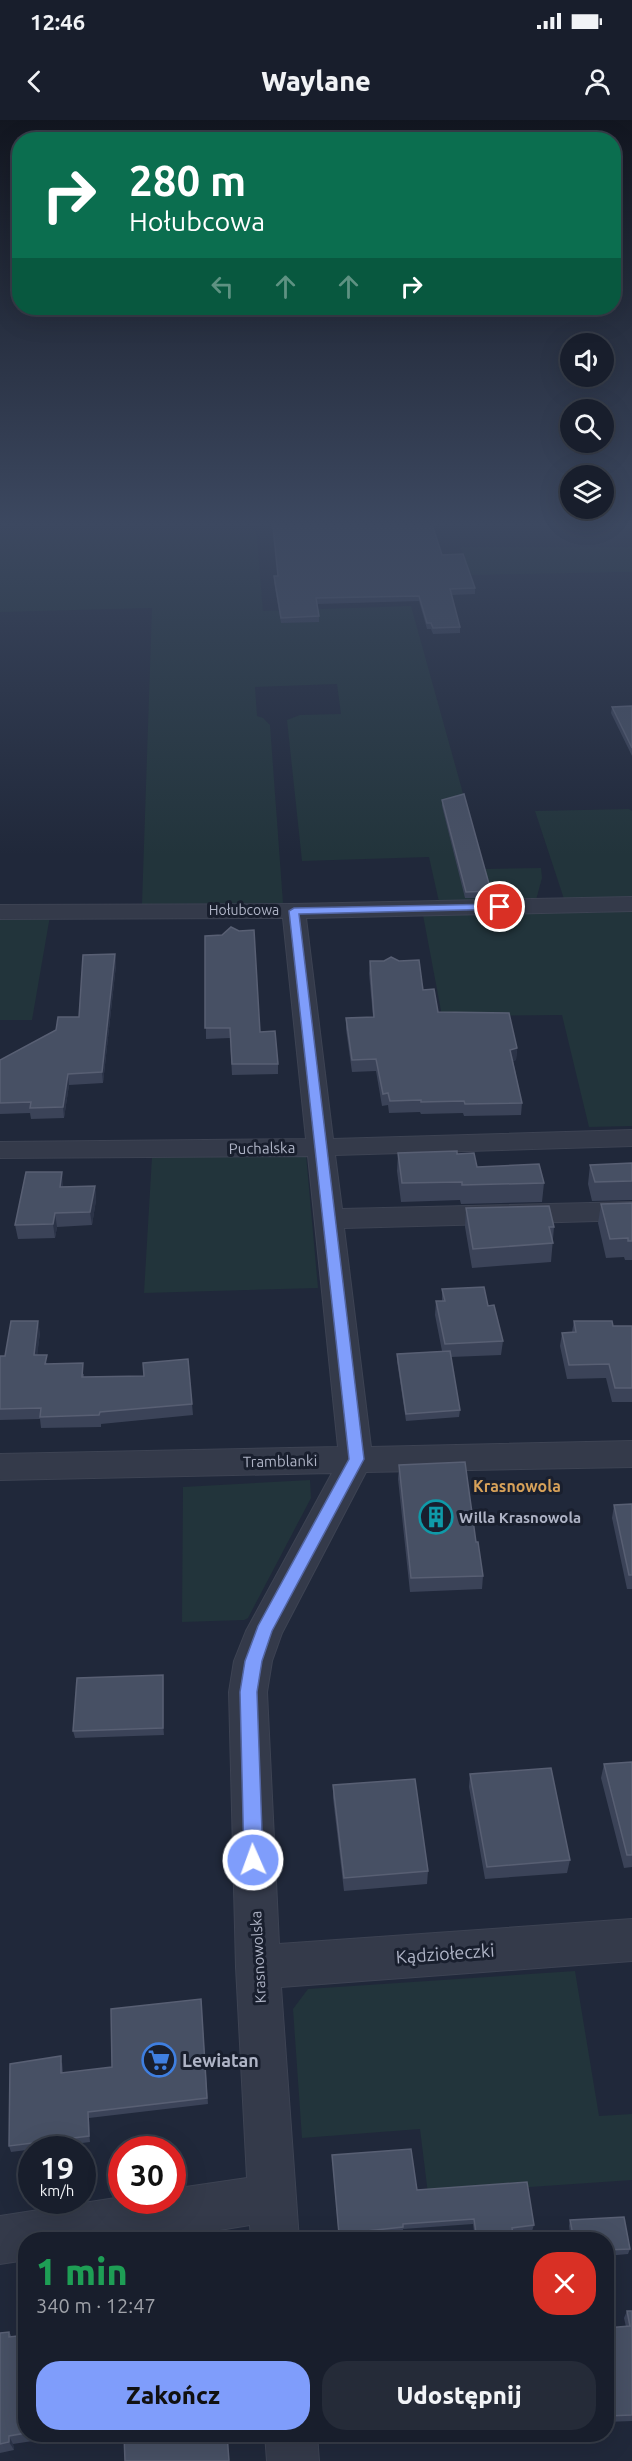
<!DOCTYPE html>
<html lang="pl">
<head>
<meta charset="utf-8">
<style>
  body { margin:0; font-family:Ubuntu,sans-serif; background:#252b38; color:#f1f3f6; height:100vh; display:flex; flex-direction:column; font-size:22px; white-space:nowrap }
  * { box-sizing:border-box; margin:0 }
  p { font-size:20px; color:#9fa2a9 }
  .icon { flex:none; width:33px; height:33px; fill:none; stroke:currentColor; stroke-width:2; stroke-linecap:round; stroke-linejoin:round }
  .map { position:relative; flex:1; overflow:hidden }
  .sheet { position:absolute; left:18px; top:2112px; width:596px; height:210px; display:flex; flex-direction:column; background:#181e2c; border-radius:24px; box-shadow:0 6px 24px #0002,0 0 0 2px #363c48 }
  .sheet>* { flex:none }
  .top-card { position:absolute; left:12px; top:12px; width:609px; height:183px; border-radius:24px; box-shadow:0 6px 24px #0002,0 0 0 2px #363c48; background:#0b6e4f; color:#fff; overflow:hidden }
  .controls { position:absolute; left:560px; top:213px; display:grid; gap:12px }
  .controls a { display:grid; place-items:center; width:54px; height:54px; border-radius:50%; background:#181e2c; box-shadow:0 6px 24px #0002,0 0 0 2px #363c48; font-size:30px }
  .speed { position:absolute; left:18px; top:2016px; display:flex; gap:12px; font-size:30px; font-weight:700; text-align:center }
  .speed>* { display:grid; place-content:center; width:78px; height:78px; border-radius:50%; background:#181e2c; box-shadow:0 6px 24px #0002,0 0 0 2px #363c48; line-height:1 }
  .speed small { font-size:15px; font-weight:400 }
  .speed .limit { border:9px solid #d22; background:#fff; color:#111 }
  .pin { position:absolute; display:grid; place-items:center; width:51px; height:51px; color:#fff; margin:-26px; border:3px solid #fff; border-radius:50%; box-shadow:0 2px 6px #0007 }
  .me { position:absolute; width:66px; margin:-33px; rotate:358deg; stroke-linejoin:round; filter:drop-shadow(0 0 4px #0008) }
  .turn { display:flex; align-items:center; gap:21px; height:126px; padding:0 18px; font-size:27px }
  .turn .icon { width:78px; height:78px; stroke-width:2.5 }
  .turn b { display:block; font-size:42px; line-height:51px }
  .lanes { display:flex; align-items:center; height:57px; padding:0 18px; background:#0003; justify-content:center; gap:30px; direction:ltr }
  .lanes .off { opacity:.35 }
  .round { display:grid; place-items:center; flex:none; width:63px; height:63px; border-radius:24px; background:#252b38 }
  .summary { display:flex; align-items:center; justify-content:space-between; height:102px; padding:0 18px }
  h1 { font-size:36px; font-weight:800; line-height:45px; color:#1e9e55 }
  .action { display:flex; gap:12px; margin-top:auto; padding:12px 18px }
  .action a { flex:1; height:69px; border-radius:24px; background:#7f9dfb; color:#111; font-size:24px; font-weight:800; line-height:69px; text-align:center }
  .action a+a { background:#252b38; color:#f1f3f6 }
  .status { display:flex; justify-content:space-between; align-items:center; height:42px; padding:0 30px; background:#181e2c; direction:ltr }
  .status svg { height:16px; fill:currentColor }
  header { display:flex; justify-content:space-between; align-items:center; height:78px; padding:0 18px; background:#181e2c; font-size:27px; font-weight:800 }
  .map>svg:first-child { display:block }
  .green { fill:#22343b }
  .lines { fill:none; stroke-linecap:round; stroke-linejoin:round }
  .minor-casing { stroke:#3d4353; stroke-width:2 }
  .minor { fill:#343a4a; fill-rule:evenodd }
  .wall { fill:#3b4358 }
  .shaded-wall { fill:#2b3347 }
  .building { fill:#475064; stroke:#585f73; stroke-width:1.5 }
  .route { fill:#7f9dfb; stroke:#5366a3; stroke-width:1.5 }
  .labels { text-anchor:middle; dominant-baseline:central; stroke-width:6; stroke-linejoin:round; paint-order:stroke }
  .far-street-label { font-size:14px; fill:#afb4c6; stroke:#191f2e }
  .street-label { font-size:15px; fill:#afb4c6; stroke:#191f2e }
  .poi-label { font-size:15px; font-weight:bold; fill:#afb4c6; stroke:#191f2e; text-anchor:start }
  .neighbourhood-label { font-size:16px; font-weight:bold; fill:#d7a159; stroke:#191f2e }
  .near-street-label { font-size:18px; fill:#afb4c6; stroke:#191f2e }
  .near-poi-label { font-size:18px; font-weight:bold; fill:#afb4c6; stroke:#191f2e; text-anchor:start }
</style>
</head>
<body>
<div class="status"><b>12:46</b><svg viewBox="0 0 49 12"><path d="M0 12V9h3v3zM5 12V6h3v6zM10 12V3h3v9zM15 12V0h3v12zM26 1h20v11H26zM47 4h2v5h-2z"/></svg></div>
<header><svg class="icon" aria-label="back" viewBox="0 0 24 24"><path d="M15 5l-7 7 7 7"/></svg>Waylane<svg class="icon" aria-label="person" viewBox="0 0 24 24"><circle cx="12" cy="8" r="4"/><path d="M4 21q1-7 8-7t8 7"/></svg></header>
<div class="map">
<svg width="632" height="2341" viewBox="0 0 632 2341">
  <rect width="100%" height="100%" fill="#20283a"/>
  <!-- green -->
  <path class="green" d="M0 407H256L263 491 411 486 484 749 541 748 542 758 536 780 439 782 429 737 302 741 287 600 300 595 341 594 337 564 255 567 257 596 263 598 270 605 283 783 142 784 152 488 0 492Z
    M460 427H632V452L471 455Z
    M629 689 632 691V778L564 779 535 691Z
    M580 790 591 793 632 790V1006L589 1007 562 895 442 896 423 795Z
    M50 796 32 900H0V797Z
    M306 1035 318 1168 144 1173 152 1037Z
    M310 1360 311 1378 248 1498 244 1500 182 1502 183 1367Z
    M575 1851 599 1996 632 1994V2060L428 2074 420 2009 302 2018 293 1889 308 1869Z"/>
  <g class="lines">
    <!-- minor casing -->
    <g class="minor-casing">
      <path id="minor" d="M632 777V791L306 798 333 1019 632 1010V1026L335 1035 342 1089 632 1082V1100L344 1108 371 1327 632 1321V1347L366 1352 282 1513 272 1541 267 1572 279 1824 632 1799V1841L281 1867 299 2120H251L250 2105 159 2120H26V2140L0 2144V2096L122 2077V2080H172V2069L247 2058 236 1847 229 1572 234 1541 246 1511 332 1353 0 1360V1334L338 1327 308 1036 0 1038V1022L306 1019 283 798 0 799V785L294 784Z
        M265 2314H317L319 2341H267Z"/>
    </g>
    <!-- minor -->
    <use href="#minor" class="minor"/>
  </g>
  <!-- wall -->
  <path class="wall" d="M273 407 442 435 475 468V474L452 475 460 507V513L433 514 431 509H427L419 481 317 484 319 496V502L281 503 274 462V456H278Z
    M632 586V636L611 593 612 587Z
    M442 680 491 771V778H465L442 686Z
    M205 816 278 944V954L232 955 230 918 206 919Z
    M115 834 116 845 103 963 69 965 64 998 31 999 30 993 0 994V940L79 897Z
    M370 841 423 870 438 892 517 928 516 940 513 941 522 983 521 995 464 996 463 993 421 994 420 992 389 993 388 985 382 986 376 951 352 952 346 909V898L373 897 369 853Z
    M398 1033 457 1034 477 1047 544 1063 542 1082 461 1084 460 1080 401 1082 397 1051Z
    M632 1043V1080L592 1081 588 1064 590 1045Z
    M63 1065V1067L95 1066 96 1080 92 1105 57 1107 55 1118 18 1119 15 1105Z
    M632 1083V1140H625L624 1137 606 1138 598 1103 601 1084Z
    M466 1088 554 1107 551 1142 472 1148 465 1107Z
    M442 1169 488 1186 503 1221 501 1235 451 1237 460 1290 459 1297 406 1301 397 1241V1234L442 1231 435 1195 436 1181H442Z
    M574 1201 613 1206H632V1282H612L606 1258 567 1259 560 1226 562 1213 572 1212Z
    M40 1212 37 1235 48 1244 84 1254V1257L144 1256 188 1239 193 1295 101 1304V1307L41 1308 40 1299 0 1300V1236H5Z
    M399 1345 476 1422 483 1456 482 1469 410 1472 398 1359Z
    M632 1384V1469H627L612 1398 614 1385Z
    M164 1562V1615L75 1618 73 1611Z
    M632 1642V1747L624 1748 601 1658 604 1644Z
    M470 1654 570 1740 567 1753 485 1759 469 1667Z
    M333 1665 428 1751 427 1764 344 1771 333 1678Z
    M201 1879 208 1984 89 1998 90 2022 11 2032 9 2026 62 1942 63 1953 112 1947Z
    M332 2035 417 2070 534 2105 532 2111 513 2113 514 2120H475L473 2104 403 2109V2113L339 2119Z
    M570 2100 630 2129 628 2134 606 2136V2120H571L569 2106Z
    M627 2191H632V2301L606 2302V2208L626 2207 624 2198Z
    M9 2212 12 2217 26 2215V2314H59V2317L13 2324 14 2330 0 2333V2213Z
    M397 2314H429L397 2318Z"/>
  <!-- shaded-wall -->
  <path class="shaded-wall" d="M115 834 116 845 103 963 102 952Z
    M517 928 516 940 509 942 510 930Z
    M68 954 69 965 64 998 63 987Z
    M62 1052 63 1065 61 1080 60 1067Z
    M95 1066 96 1080 92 1105 90 1092Z
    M55 1093 57 1107 55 1118 53 1104Z
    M38 1201 40 1212 36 1246 34 1235Z
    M163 1555 164 1562V1615L163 1608Z
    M88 1992 89 1998 90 2022 89 2016Z
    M9 2316 13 2324 14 2330 9 2322Z"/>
  <!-- building -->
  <path class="building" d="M273 407H433L442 435 463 434 475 468 450 469 460 507 433 508 431 503H427L419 476 316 478 319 496 281 498 274 456H278Z
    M632 586V628L612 587Z
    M464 674 491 771 466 772 442 680Z
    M231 807 239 811 254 810 260 912 275 911 278 944H232L230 908H205V816L222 815Z
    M115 834 102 952 68 954 63 987 30 988 31 982 0 983V940L56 910 58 897H79L83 835Z
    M391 837 399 841 419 840 423 870 434 869 438 892 509 893 517 928 510 930 522 983 465 984 464 981 421 982V980L390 981 388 973 383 974 376 939 352 940 346 898 374 897 370 841H384Z
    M457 1031V1034L474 1033 477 1047 539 1044 544 1063 462 1065V1062L402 1063 398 1033Z
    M632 1043V1061L595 1062 590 1045Z
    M26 1052H62L60 1067 95 1066 90 1092 55 1093 53 1104 15 1105Z
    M632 1083V1121H628V1118L610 1119 601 1084Z
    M549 1086 554 1107H549L553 1123 473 1129 466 1088Z
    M484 1167 488 1186 494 1185 503 1221 445 1224 436 1181H445L442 1169Z
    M11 1201H38L34 1235H47L45 1244 83 1243 82 1257 144 1256 143 1243 188 1239 192 1284 100 1292 99 1295 40 1297 41 1288 0 1289V1236H5Z
    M574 1201H612L613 1206H632V1268H615L609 1244 569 1245 562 1213 576 1212Z
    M450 1231 460 1290 406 1294 397 1234Z
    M465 1342 476 1422H478L483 1456 411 1458 399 1345Z
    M632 1384V1455H629L614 1385Z
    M163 1555V1608L73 1611 77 1558Z
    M632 1642V1735H627L604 1644Z
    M551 1648 570 1740 487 1747 470 1654Z
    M415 1659 428 1751 344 1758 333 1665Z
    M201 1879 207 1978 88 1992 89 2016 9 2026 10 1944 61 1936V1953L112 1947 111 1889Z
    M411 2029 417 2070 527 2062 534 2105 512 2108 514 2120H477L474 2099 403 2104V2107L339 2114 332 2035Z
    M624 2097 630 2129 606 2130V2120H574L570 2100Z
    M627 2191H632V2295L606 2296V2208L630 2206Z
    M9 2212V2217L26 2215V2313L9 2316V2322L0 2324V2213Z
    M128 2314H227L229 2341H125L124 2315Z"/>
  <!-- sky -->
  <linearGradient id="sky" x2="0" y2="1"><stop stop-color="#121620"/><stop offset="0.55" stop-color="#3c4860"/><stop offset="1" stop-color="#3c4860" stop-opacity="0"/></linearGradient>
  <rect width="632" height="735" fill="url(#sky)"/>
  <!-- route -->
  <path class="route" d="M500 784 504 785V789L299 794 364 1339 272 1511 262 1541 257 1572 263 1740 260 1746 253 1749 247 1746 244 1740 240 1572 245 1541 258 1506 349 1339 289 791 294 788Z"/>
  <!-- icons -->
  <defs>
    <g id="building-ring" transform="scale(1.725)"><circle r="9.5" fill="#191f2e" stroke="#0f9aa8" stroke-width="1.5"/><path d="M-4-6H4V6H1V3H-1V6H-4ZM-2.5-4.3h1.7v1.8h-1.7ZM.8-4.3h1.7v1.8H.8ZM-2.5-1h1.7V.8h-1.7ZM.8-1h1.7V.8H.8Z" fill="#0f9aa8"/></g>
    <g id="supermarket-ring" transform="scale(1.725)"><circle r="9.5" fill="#191f2e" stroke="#3f7fe0" stroke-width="1.5"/><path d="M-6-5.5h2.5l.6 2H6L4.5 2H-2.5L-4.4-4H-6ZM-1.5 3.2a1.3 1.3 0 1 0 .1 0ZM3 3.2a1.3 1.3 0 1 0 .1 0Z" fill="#3f7fe0"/></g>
  </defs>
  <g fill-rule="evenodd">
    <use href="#building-ring" x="436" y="1397"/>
    <use href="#supermarket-ring" x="159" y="1940"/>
  </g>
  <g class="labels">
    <!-- far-street labels -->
    <g class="far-street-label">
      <text x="244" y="790">Hołubcowa</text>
    </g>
    <!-- street labels -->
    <g class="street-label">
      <text transform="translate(262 1028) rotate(-1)">Puchalska</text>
      <text transform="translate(280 1341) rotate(-1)">Tramblanki</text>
      <text transform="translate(258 1837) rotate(-93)">Krasnowolska</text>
    </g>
    <!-- poi labels -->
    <g class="poi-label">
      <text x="459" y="1397">Willa Krasnowola</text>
    </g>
    <!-- neighbourhood labels -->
    <g class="neighbourhood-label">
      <text x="517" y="1366">Krasnowola</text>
    </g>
    <!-- near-street labels -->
    <g class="near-street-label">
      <text transform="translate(445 1833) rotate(-4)">Kądziołeczki</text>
    </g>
    <!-- near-poi labels -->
    <g class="near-poi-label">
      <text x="182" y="1940">Lewiatan</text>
    </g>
  </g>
</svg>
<div class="controls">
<a><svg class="icon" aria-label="sound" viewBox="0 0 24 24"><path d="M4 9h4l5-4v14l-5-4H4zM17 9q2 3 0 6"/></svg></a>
<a><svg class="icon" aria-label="search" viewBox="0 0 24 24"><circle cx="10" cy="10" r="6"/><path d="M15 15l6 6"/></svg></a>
<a><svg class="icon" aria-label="layers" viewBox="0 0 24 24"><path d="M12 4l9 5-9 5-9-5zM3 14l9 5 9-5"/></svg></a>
</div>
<div class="speed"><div>19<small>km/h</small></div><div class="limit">30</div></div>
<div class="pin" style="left:500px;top:787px;background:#d93025"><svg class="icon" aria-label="arrive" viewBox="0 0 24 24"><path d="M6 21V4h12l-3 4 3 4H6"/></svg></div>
<svg class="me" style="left:253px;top:1740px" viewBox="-20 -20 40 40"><circle r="17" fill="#7f9dfb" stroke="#fff" stroke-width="3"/><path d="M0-11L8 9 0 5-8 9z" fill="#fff"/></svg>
<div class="top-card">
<div class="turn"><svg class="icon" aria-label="right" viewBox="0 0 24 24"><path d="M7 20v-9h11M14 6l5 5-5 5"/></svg><div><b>280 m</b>Hołubcowa</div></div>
<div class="lanes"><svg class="icon off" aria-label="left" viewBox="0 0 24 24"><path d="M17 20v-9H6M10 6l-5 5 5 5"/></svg><svg class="icon off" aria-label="ahead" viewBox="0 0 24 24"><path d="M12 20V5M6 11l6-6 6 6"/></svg><svg class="icon off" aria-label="ahead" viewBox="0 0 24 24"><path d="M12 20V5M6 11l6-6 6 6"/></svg><svg class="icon" aria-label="right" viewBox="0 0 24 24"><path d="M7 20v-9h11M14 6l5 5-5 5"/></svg></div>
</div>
<section class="sheet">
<div class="summary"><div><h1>1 min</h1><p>340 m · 12:47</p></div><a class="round" style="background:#d93025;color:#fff"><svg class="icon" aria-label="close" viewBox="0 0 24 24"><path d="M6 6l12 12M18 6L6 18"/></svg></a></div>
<div class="action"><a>Zakończ</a><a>Udostępnij</a></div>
</section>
</div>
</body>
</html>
